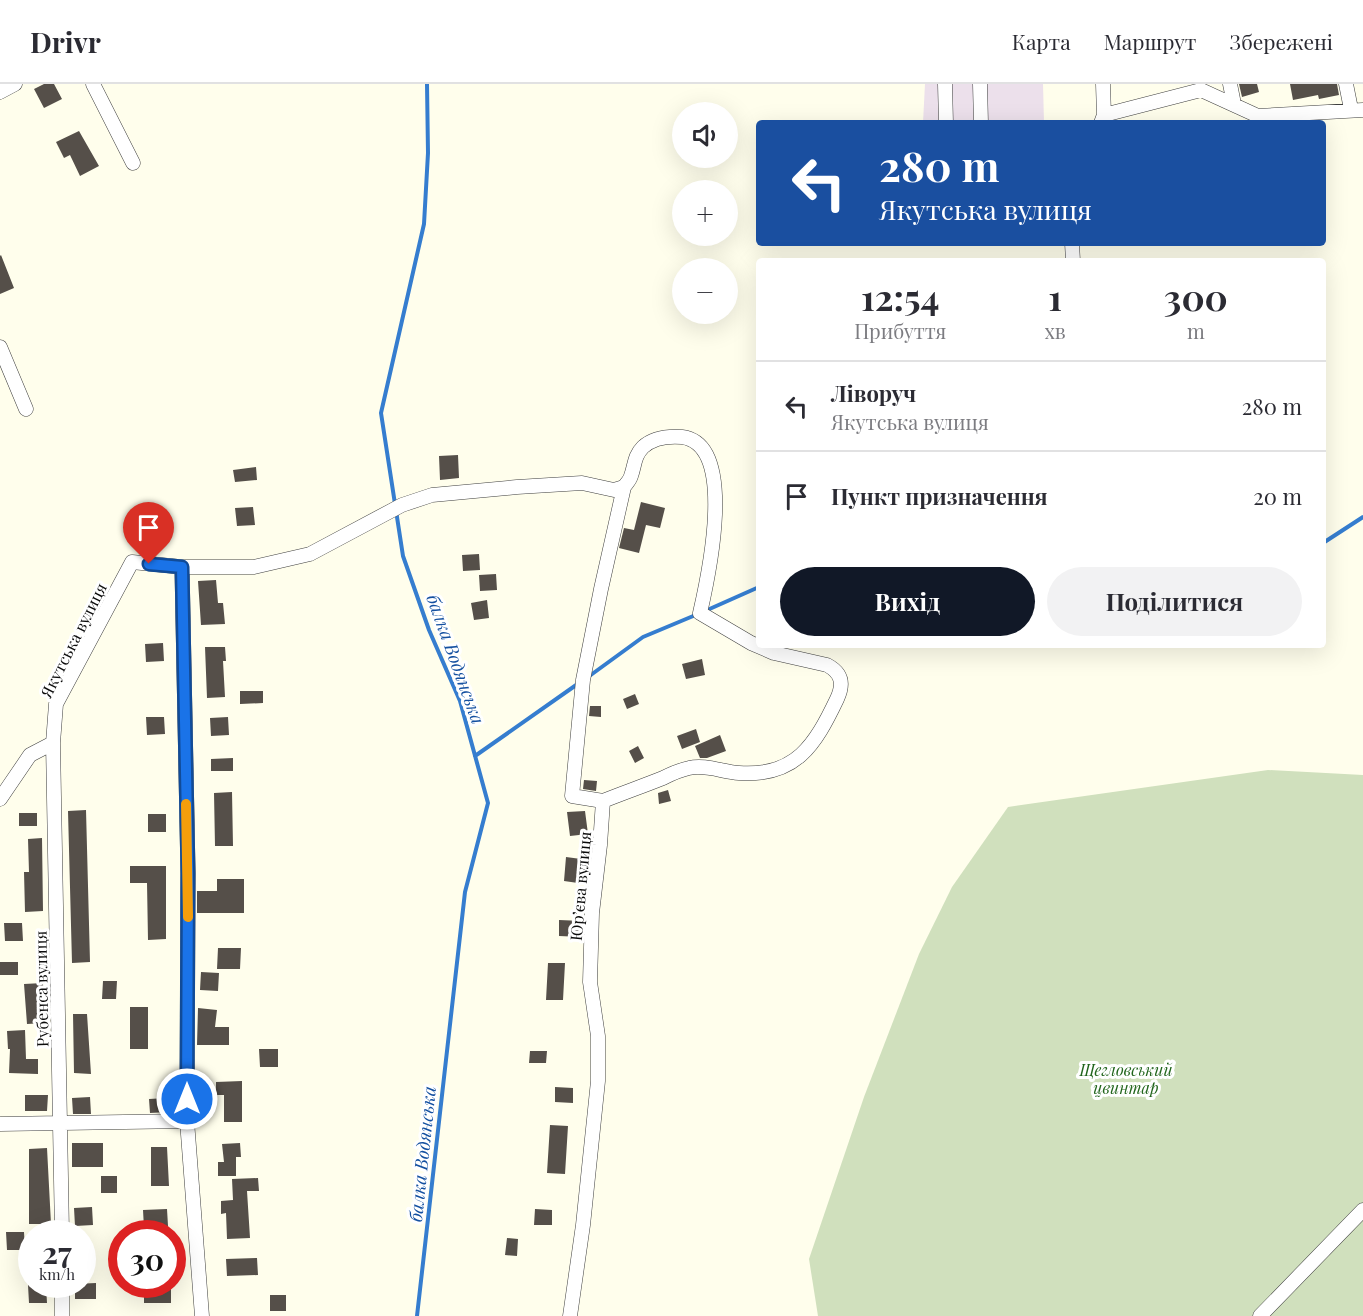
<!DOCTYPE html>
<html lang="uk">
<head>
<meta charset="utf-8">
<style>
  body { margin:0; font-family:"Playfair Display",serif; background:#f2f2f3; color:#2b2b33; height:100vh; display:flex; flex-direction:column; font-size:22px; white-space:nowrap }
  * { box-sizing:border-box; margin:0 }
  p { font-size:20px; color:#7c7c81 }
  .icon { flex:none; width:33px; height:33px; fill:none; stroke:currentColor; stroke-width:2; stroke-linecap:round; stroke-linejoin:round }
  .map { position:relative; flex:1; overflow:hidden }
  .panel { position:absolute; left:756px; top:174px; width:570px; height:390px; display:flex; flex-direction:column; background:#fff; border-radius:6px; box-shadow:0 6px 24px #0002 }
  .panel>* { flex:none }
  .hud { position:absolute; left:756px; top:36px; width:570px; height:126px; border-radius:6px; box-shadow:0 6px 24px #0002; background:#1a4fa0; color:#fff; overflow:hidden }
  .controls { position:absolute; left:672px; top:18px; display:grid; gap:12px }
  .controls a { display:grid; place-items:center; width:66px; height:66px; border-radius:50%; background:#fff; box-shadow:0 6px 24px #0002; font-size:30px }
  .speed { position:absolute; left:18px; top:1136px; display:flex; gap:12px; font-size:30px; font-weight:700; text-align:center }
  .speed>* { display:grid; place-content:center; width:78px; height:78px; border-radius:50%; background:#fff; box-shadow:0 6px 24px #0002; line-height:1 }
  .speed small { font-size:15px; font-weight:400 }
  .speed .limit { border:9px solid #d22; background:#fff; color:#111 }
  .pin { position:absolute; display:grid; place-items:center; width:51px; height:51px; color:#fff; margin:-62px -26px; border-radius:50% 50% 50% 0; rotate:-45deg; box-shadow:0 0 6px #0007 }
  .pin .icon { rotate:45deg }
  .me { position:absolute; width:66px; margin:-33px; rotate:0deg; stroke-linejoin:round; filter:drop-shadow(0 0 4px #0008) }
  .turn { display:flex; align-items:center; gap:21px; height:126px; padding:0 24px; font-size:27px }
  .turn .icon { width:78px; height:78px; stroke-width:2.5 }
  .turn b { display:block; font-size:42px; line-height:51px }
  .eta { display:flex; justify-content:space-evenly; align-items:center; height:102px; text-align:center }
  .eta b { font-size:36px; font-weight:700; line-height:42px }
  .button { display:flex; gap:12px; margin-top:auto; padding:12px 24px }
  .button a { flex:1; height:69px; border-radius:36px; background:#111827; color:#fff; font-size:24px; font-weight:700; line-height:69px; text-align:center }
  .button a+a { background:#f2f2f3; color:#2b2b33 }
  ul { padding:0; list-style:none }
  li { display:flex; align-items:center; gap:18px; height:90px; padding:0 24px; border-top:2px solid #e1e1e2 }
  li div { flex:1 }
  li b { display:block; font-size:22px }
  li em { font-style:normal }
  header { display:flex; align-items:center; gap:36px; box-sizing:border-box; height:84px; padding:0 30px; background:#fff; border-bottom:2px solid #e1e1e2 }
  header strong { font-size:28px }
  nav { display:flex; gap:33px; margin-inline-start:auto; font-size:21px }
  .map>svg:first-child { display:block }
  .industrial { fill:#ece0eb }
  .cemetery { fill:#d0e0bd }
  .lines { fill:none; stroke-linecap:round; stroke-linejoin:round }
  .stream { stroke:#357dcf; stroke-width:4 }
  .building { fill:#554f49 }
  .minor-casing { stroke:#3f3f3f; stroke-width:15 }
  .minor { stroke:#fff; stroke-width:14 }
  .route-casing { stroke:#114b97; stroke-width:15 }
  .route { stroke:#1a73e8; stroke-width:10 }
  .slow { stroke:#f59e0b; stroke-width:10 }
  .labels { text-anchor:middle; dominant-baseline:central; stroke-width:6; stroke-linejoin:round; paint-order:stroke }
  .street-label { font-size:16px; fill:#0c0c0c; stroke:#fff }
  .park-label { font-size:16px; font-style:italic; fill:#21651c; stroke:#fff }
  .water-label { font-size:18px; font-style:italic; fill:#1450a0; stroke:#fff }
</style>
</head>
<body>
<header>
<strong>Drivr</strong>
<nav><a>Карта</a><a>Маршрут</a><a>Збережені</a></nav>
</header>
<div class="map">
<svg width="1363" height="1232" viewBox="0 0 1363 1232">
  <rect width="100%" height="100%" fill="#fffeec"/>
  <!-- industrial -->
  <path class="industrial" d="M925 0H1043L1044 39H923Z"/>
  <!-- cemetery -->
  <path class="cemetery" d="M1268 686 1363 691V1232H818L809 1175 864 1013 919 870 952 803 1008 723Z"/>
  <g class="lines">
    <!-- stream -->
    <path class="stream" d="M1323 459 1363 433
      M705 527 759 503
      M588 593 643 553 698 530
      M475 672 579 599
      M417 1232 465 808 488 719 460 617 429 546 403 472 381 329 424 140 428 69 427 0"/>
  </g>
  <!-- building -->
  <path class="building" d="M44 0H54L62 15 44 24 34 5Z
    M1239 0H1257L1259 8 1242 13Z
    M1290 0H1337L1339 11 1319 15 1318 11 1293 16Z
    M79 47 99 82 80 92 70 71 64 74 56 58Z
    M1 171 14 204 0 210V172Z
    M458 371 459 394 440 396 439 372Z
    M256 383 257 396 235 398 233 386Z
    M641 418 665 424 660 444 646 441 639 469 619 464 624 444 634 446Z
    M253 423 255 441 237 442 235 424Z
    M479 470 480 486 463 487 462 471Z
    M496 490 497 506 480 507 479 491Z
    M216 496 218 519H223L225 540 201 541 198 497Z
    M487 516 489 534 474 536 471 519Z
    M163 559 164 577 146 578 145 560Z
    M205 563H225L226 577H223L225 613 207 614Z
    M702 575 705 591 686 595 682 580Z
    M240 607H263V619L240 620Z
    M635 610 639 620 627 625 623 615Z
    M590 622H601V633L589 632Z
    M146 633H164L165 650 147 651Z
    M228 633 229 651 211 652 210 634Z
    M696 645 700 658 682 665 677 652Z
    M720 651 726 667 707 674H700L695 662Z
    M638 662 644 674 635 679 629 667Z
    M233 674V687H211V675Z
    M584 696 597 697 596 707 583 705Z
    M668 706 671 717 659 720 658 709Z
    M232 708 233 762H215L214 709Z
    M86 726 90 878 72 879 68 727Z
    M585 727 588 750 570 752 567 728Z
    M19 729H37V742H19Z
    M148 730H166V748H148Z
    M42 754 43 827 25 828 24 788H29L28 755Z
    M566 773 581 775 578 799 564 797Z
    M130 782H166V855L148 856 147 799H130Z
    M217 795H244V829H197V807H217Z
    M559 836 583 837 582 853 559 852Z
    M4 839H22L23 857H5Z
    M218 864H241L240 885H217Z
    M0 878H18V891H0Z
    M548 879H565L563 916H546Z
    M201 888 219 889 218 907 200 906Z
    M103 897H117L116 915H102Z
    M43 899 45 939 27 940 24 900Z
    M130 923H148V965H130Z
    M198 924 217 926 215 943H229V961H197Z
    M73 930H87L91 990 74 989Z
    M25 946 26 975H38V990L9 989 10 965H8L7 947Z
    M259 965H278V983H260Z
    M530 967H547L546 979H529Z
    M242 997V1038H224V1011H216V998Z
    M555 1003 573 1004V1019L555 1018Z
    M25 1011H48L47 1027H25Z
    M90 1013 91 1030H73L72 1014Z
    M167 1014 168 1028 150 1029 149 1015Z
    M550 1041 568 1042 565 1090 547 1089Z
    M72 1059H103V1083H72Z
    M240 1059 241 1073H236V1092H218V1078H224L222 1060Z
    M151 1063H167L169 1102H151Z
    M47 1064 51 1140H29V1065Z
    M101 1092H117V1109H101Z
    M258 1094 259 1107H247L250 1154 227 1155 226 1129 221 1130V1117L233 1116 232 1095Z
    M92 1123 93 1141 75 1142 74 1124Z
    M167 1125 168 1142 144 1144 143 1126Z
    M535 1125 552 1126V1141H534Z
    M6 1148H24L25 1166H7Z
    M507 1154 518 1155 517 1172 505 1171Z
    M257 1174 258 1191 227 1192 226 1175Z
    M96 1199V1215H75V1200Z
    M28 1201H46L47 1219H29Z
    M171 1202V1219H144V1203Z
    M270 1211H286V1227H270Z"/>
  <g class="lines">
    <!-- minor casing -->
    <g class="minor-casing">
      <path id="minor" d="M93 0 133 79
        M945 0 946 39
        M980 0 981 39
        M1230 0 1234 20
        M1346 0 1351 25
        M0 8 15 0
        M1104 31 1201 6 1258 32 1363 26
        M1101 39 1104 31 1103 0
        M1072 159 1073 177
        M0 263 26 325
        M182 483 188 789 187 1037 202 1232
        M53 659 62 1149
        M0 715 30 671 53 659 56 620 132 478 182 483H254L310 470 402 421 432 411 517 403 582 399 614 406 624 403C626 400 630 396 631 392 635 381 634 372 643 363 653 354 669 352 682 353 738 360 708 494 700 529L751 559 774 569 827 581C842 589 844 600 837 615 815 661 796 693 739 689 723 688 705 680 689 684 680 686 671 690 663 694 643 702 623 709 603 717
        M0 1040 187 1037
        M62 1200V1232
        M570 1232 583 1141 598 997V952L590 898 592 829 600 761 603 717 572 712 583 596 601 505 624 403
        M1260 1232 1363 1126"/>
    </g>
    <!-- minor -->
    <use href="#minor" class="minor"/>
  </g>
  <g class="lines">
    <!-- route casing -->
    <g class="route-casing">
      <path id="route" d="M149 480 182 483 188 789 187 1015"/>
    </g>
    <!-- route -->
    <use href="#route" class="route"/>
    <!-- slow -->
    <path class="slow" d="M186 720 188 833"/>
  </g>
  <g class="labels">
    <!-- street labels -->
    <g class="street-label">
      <text transform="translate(73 556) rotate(-63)">Якутська вулиця</text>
      <text transform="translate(580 802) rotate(-85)">Юр’єва вулиця</text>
      <text transform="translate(41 905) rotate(-91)">Рубенса вулиця</text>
    </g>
    <!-- park labels -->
    <g class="park-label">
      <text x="1126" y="985">Щегловський<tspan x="1126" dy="18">цвинтар</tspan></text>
    </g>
    <!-- water labels -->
    <g class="water-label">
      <text transform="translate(456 575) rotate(70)">балка Водянська</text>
      <text transform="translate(422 1070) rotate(-84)">балка Водянська</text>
    </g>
  </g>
</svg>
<div class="controls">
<a><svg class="icon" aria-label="sound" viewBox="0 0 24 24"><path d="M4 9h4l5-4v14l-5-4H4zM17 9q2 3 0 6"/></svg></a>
<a>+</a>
<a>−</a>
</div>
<div class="speed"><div>27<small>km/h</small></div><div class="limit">30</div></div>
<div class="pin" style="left:149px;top:480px;background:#d93025"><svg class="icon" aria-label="arrive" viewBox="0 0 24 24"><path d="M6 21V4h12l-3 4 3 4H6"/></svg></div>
<svg class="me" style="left:187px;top:1015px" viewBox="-20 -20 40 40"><circle r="17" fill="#1a73e8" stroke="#fff" stroke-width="3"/><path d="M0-11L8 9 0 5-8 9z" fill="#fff"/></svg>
<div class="hud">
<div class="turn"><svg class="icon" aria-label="left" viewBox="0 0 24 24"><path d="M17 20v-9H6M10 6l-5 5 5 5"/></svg><div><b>280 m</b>Якутська вулиця</div></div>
</div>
<section class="panel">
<div class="eta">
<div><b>12:54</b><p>Прибуття</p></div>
<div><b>1</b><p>хв</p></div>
<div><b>300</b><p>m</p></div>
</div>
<ul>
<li><svg class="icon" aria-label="left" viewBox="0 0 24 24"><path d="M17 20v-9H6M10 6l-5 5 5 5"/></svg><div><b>Ліворуч</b><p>Якутська вулиця</p></div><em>280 m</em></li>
<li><svg class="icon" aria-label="arrive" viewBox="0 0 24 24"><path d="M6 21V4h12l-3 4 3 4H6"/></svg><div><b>Пункт призначення</b></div><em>20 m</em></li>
</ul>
<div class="button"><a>Вихід</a><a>Поділитися</a></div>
</section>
</div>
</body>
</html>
